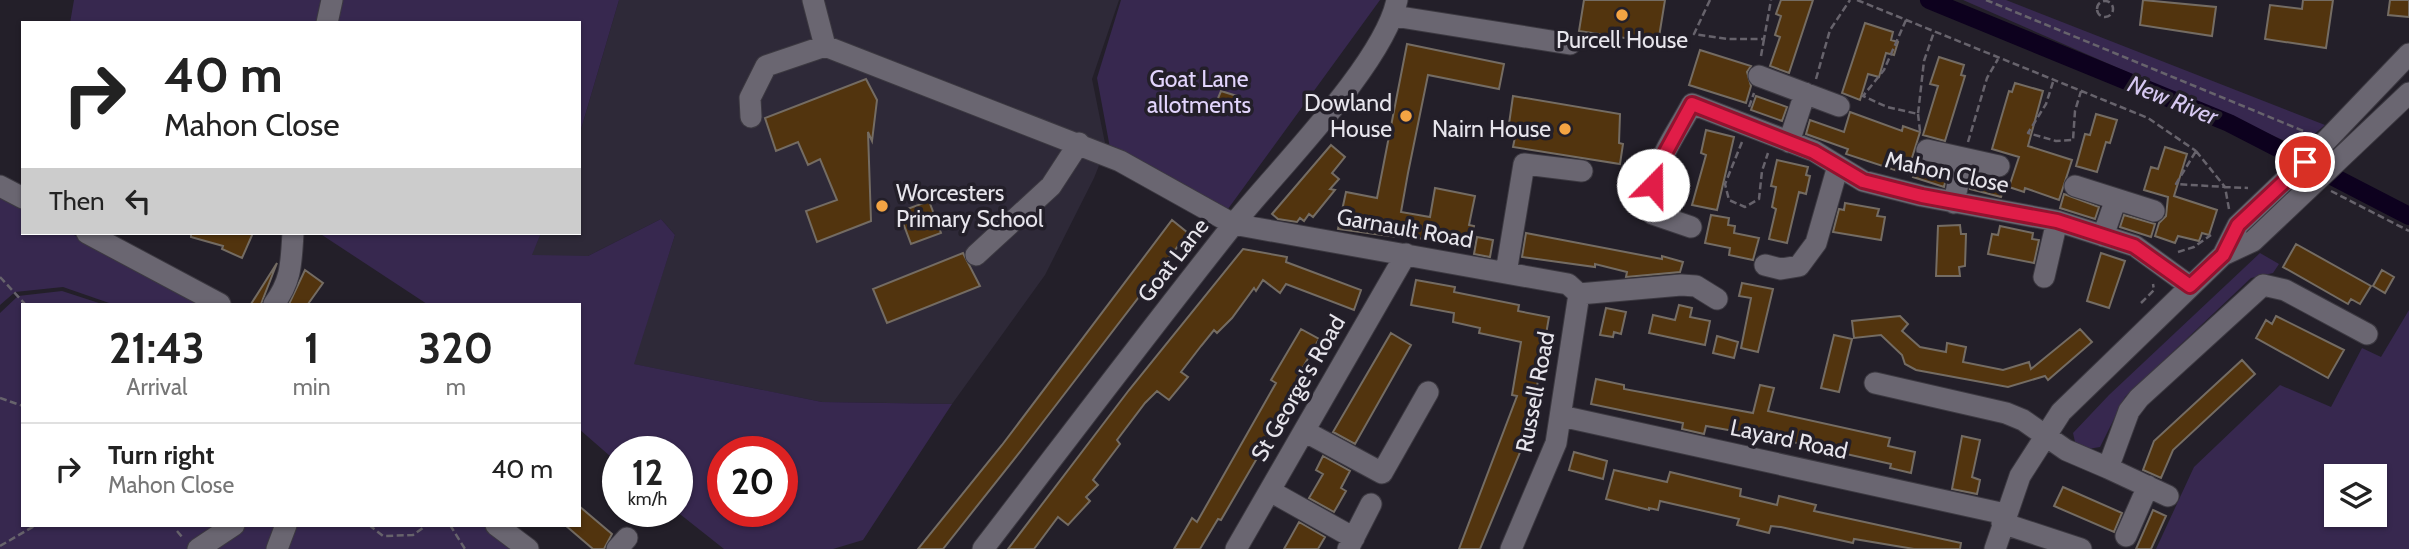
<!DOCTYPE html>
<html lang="en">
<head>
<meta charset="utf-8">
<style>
  body { margin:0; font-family:Cabin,sans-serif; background:#f6f6f6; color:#222; height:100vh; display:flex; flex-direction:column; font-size:26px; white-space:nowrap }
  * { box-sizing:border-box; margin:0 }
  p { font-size:23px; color:#767676 }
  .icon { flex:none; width:38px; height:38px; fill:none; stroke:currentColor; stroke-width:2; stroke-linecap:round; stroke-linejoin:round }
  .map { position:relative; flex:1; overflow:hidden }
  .sheet { position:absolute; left:21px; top:303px; width:560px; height:224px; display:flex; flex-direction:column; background:#fff; border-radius:0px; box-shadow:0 2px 5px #0004 }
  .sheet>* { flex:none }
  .top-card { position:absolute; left:21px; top:21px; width:560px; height:214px; border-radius:0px; box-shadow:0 2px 5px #0004; background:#fff; color:#222; overflow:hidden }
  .buttons { position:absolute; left:2324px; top:464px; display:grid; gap:14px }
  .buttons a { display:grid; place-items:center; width:63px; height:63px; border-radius:0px; background:#fff; box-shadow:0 2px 5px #0004; font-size:35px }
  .speed { position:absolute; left:602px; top:436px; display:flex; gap:14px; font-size:35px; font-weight:700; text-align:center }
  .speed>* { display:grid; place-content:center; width:91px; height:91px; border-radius:50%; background:#fff; box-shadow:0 2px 5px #0004; line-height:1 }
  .speed small { font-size:18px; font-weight:400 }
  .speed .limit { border:10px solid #d22; background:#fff; color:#111 }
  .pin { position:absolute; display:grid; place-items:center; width:60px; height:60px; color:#fff; margin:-30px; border:4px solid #fff; border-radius:50%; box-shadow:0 2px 7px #0007 }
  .me { position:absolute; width:77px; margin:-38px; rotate:22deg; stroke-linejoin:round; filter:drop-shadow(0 0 5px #0008) }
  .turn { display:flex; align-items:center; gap:24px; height:147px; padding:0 28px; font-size:32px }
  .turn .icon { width:91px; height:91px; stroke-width:2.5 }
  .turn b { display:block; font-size:49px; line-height:60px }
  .then { display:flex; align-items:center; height:66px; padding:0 28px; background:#0003; gap:14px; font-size:26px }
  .eta { display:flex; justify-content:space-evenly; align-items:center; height:119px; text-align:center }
  .eta b { font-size:42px; font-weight:800; line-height:49px }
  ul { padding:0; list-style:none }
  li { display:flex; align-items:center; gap:21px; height:91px; padding:0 28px; border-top:2px solid #e0e0e0 }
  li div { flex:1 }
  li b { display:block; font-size:26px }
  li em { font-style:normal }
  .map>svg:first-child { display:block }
  .built { fill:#2e2938 }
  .green { fill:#37284f; fill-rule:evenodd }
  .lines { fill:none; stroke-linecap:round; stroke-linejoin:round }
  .canal { stroke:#0d011e; stroke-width:18 }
  .building { fill:#52340e; stroke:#746c63; stroke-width:2 }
  .minor-casing { stroke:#3c3941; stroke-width:23 }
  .path { stroke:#67636c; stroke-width:2.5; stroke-dasharray:7 3.5; stroke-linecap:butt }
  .minor { stroke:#6a6671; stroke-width:21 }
  .route-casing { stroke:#92132f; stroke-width:18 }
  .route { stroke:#e11d48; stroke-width:12 }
  .poi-dot { fill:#f4a443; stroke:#231f29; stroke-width:2.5 }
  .labels { text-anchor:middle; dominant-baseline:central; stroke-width:7; stroke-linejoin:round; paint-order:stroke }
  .poi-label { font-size:23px; fill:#e7e5ec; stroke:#231f29; text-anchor:end }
  .park-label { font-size:23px; fill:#e2d5fd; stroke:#231f29 }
  .street-label { font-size:23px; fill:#e7e5ec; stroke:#231f29 }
  .water-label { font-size:24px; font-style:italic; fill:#d6c8f1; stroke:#231f29 }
</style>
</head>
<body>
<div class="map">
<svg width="2409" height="549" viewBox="0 0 2409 549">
  <rect width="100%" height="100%" fill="#231f29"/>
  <!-- built -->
  <path class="built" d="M619 0H1119L1092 79 1106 148 1094 178 1045 275 952 404 822 402 633 364 675 235 661 219 588 256H531L541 233H579V136Z"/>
  <!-- green -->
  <path class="green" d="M74 0H619L579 136V23H70Z
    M1121 0H1380L1225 213 1110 148 1097 78Z
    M1963 0H2006L2325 125 2299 147Z
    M0 195 23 208V233H70L205 304H112L63 287 15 292 0 305Z
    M661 219 675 235 634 364 822 402 952 404 863 540 833 549H724L676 511 677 452H618V463L579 429V304H427L319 233H541L532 255 588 256ZM723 452H782V511H723Z
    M2260 253 2279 264 2273 273 2251 278 2125 397 2100 447 2088 449 2075 442 2073 433 2109 395Z
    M62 291 102 304H23V525H484L513 549H0V313L18 296Z
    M2409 310V549H2156L2194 467 2280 385 2331 407 2362 348 2381 357ZM2336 476H2375V514H2336Z"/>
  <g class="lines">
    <!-- canal -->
    <path class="canal" d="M1929 0 2229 123 2409 216"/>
  </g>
  <!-- building -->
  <path class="building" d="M1584 0H1665L1658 43 1579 31Z
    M1781 0H1813L1789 73 1770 66 1780 37 1775 35 1781 16 1776 14Z
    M2143 0 2216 7 2212 36 2140 25Z
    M2303 0H2333L2326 48 2265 39 2270 5 2302 9Z
    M2390 0H2409V17L2388 15Z
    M1865 23 1893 32 1891 40 1898 42 1894 55 1886 53 1879 77 1868 74 1860 100 1842 93Z
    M1407 44 1504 64 1499 89 1428 75 1408 173 1401 212 1430 217 1435 188 1475 196 1469 225 1474 226 1470 248 1397 234 1396 237 1338 229 1346 192 1377 198Z
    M1700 50 1751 66 1747 72 1751 86 1746 103 1689 85Z
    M1939 57 1964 65 1961 75 1965 76 1945 141 1923 135 1938 86 1930 84Z
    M866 79 877 100 872 141 868 132 871 221 817 242 806 211 837 200 820 159 808 165 798 142 776 151 765 118Z
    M2015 83 2043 91 2028 146 2072 160 2059 200 2025 188 2024 192 2009 187 2019 157 1992 149 2009 91 2012 92Z
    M1221 91 1240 97 1235 110 1216 103Z
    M1513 96 1620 114 1619 143 1623 144 1620 164 1513 147 1516 132 1508 131Z
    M1756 96 1787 107 1782 121 1751 110Z
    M1850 112 1902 131 1903 126 1920 132 1907 174 1846 154 1848 149 1806 134 1810 120 1844 132Z
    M2096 114 2117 120 2110 143 2106 142 2097 172 2076 166 2085 134 2090 135Z
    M1706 130 1734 137 1717 210 1692 205 1706 155 1701 153Z
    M1331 145 1345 157 1332 173 1339 179 1330 189 1335 190 1313 217 1309 214 1304 221 1300 218 1297 222 1278 219 1272 214Z
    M2165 147 2187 154 2174 196 2217 210 2209 235 2202 233 2199 241 2178 236 2175 243 2155 236 2159 223 2166 216 2168 197 2144 190 2151 167 2158 169Z
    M1777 160 1808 167 1806 175 1810 176 1806 194 1799 192 1787 243 1769 239 1776 209 1772 207 1776 187 1771 186Z
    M1917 165 1947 174 1944 187 1913 177Z
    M1973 174 2006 183 2001 197 1970 189Z
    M2064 194 2099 207 2095 219 2060 208Z
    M929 201 941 233 911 244 899 212Z
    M1845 203 1879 209 1877 216 1885 217 1881 240 1833 232 1839 209 1844 210Z
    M1711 215 1729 218 1728 225 1735 226 1734 233 1759 238 1753 260 1729 255 1730 248 1705 243Z
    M2124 215 2155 224 2151 237 2120 227Z
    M1172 220 1188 233 1023 448 943 549H918L1002 445Z
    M1960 225 1961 234H1966L1965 266 1959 267 1960 276H1936L1938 226Z
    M2000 226 2033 233 2032 239 2039 240 2034 263 1988 254 1992 234 1998 235Z
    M191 233H253L242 258 222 249 223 246 191 237Z
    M1526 233 1662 259V256L1683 262 1680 272 1626 277 1627 272 1595 264V267L1522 257Z
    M1477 237 1493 240 1490 257 1474 254Z
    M2296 244 2371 286 2360 304 2351 299 2348 304 2283 267Z
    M1243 249 1287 257 1286 262 1361 290 1354 310 1286 284 1280 293 1263 280 1256 291 1254 288 1232 318 1217 333 1214 330 1201 346 1181 372 1188 377 1169 400 1157 391 1145 403 1117 440 1120 444 1093 480 1098 485 1086 497 1090 501 1068 525 1058 517 1034 549H1008L1129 390Z
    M963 253 980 286 887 323 873 289Z
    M2101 253 2125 261 2109 308 2087 301Z
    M277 263 261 304H251Z
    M305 270 323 283 308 304H289Z
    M2382 270 2394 277 2385 293 2373 286Z
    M1416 280 1455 287 1454 292 1519 305 1518 311 1549 317 1532 415 1535 416 1480 549H1459L1517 396 1512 395 1521 342 1479 333 1480 328 1453 322 1454 313 1411 305Z
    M1742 283 1773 289 1758 352 1741 348 1751 298 1739 296Z
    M1679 305 1692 308 1690 317 1710 321 1705 345 1649 333 1653 315 1675 320Z
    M1606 308 1626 312 1621 334 1614 332 1613 337 1600 335Z
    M1900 316 1908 324 1902 331 1920 347 1946 352 1947 343 1966 347 1963 362 2003 370 2029 362 2031 369 2080 329 2092 342 2048 380 2045 376 2008 387 1916 370 1905 364 1902 355 1881 335 1854 338 1852 321Z
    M2276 316 2344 350 2328 378 2256 338 2266 320 2272 324Z
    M1301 329 1319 339 1298 376 1302 378 1291 400 1221 520 1218 519 1200 549H1174L1192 518 1197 522 1276 383 1271 380Z
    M1391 333 1411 345 1355 444 1333 432Z
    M1834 335 1852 339 1839 392 1821 388Z
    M1717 336 1738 342 1734 358 1713 353Z
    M2242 360 2255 374 2173 450 2161 478 2143 470 2154 441Z
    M1596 379 1624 385V389L1753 413 1760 385 1774 388 1768 411 1890 438 1888 446 1915 452 1911 473 1890 468 1891 464 1788 441 1706 426 1704 434 1682 429 1683 423 1591 404Z
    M1962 436 1980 440 1972 477 1980 480 1977 494 1952 489Z
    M1574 452 1607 461 1603 479 1569 470Z
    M1323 456 1350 471 1341 488 1346 491 1334 512 1309 498 1323 474 1316 470Z
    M1614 470 1667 482 1670 472 1741 489 1740 496 1777 505 1779 496 1816 505 1814 511 1961 543 1960 549H1914L1854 539 1853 543 1781 527 1771 526 1769 533 1737 525 1739 519 1660 501 1658 510 1649 508V510L1606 499Z
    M2063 487 2122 513 2114 532 2054 506Z
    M579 506 612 534 604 549H593L565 525H579Z
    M2153 510 2166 516 2151 549H2136Z
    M1299 522 1325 537 1318 549H1284Z"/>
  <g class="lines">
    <!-- minor casing -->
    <g class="minor-casing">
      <path id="minor" d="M813 0 825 46
        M1394 16 1570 44
        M327 23 332 0
        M1759 76 1839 106
        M751 117 750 98 766 66 825 46 1120 161 1233 224 1568 284 1579 294 1556 443 1511 549
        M1789 142 1805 93
        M1927 150 1963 158 1954 203
        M1963 158 1999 166
        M0 186 23 198
        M2075 186 2154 211
        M1691 227 1653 214C1643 176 1675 137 1692 104L1814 151 1863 181 1922 196 2057 221 2135 246 2190 286
        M87 233 220 304
        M2103 236 2116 199
        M976 255 1051 186 1079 143
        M2223 255 2253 241 2409 93
        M1765 265 1781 269 1799 266 1816 243 1838 166
        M1506 273 1524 164 1582 171
        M2044 277 2057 221
        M1579 294 1681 285 1696 286 1717 299
        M274 304C292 280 291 262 293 233
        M1875 383 2006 413 2023 420 2066 450 2108 468 2129 411 2139 398 2263 285 2285 290 2367 334
        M1561 416 2005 514
        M1304 431 1382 473 1428 392
        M2108 468 2168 496
        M1270 491 1354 538
        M2002 523 2081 549
        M496 525 528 549
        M2126 536 2148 486
        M198 549 234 525
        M277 549 286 525
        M617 549 627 538
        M983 549C1066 441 1148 332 1233 225 1276 171 1384 64 1397 0
        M1236 549 1406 254
        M1348 549 1371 504
        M1995 549 2020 476 2061 412 2223 255 2238 225 2323 144 2409 54"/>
    </g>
    <!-- path -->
    <path class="path" d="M1710 0 1694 34 1728 39H1764L1771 0
      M1857 0 2148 118 2196 151
      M1986 0 2306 132
      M2097 9a8 8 0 1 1 16 0a8 8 0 1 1-16 0Z
      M1906 20 1884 70 1863 96 1887 107 1918 114 1924 61 1934 32
      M1761 56 1764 39
      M1816 79 1830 30 1850 0
      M2053 82 2046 104 2028 133 2056 141 2073 140 2075 111 2081 91
      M1749 107 1754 93
      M1918 114 1920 131
      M1742 142 1725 184 1729 200 1745 207 1759 199 1762 171 1768 153
      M1968 142 1987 78 1998 59
      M2196 151 2225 187 2176 184Z
      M1909 175 1914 161
      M2331 191 2409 231
      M2229 209 2225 187 2248 188
      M2178 252 2194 247 2211 235
      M0 277 25 304
      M2141 303 2154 290 2153 284
      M0 398 23 406
      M369 525 383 536 413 535 427 525
      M450 525 465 549
      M177 531 183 538
      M0 546 36 525"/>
    <!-- minor -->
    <use href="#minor" class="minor"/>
  </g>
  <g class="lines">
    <!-- route casing -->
    <g class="route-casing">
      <path id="route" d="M1653 185 1656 170 1692 104 1814 152 1863 181 1922 196 2057 221 2134 246 2190 286 2223 255 2238 225 2305 162"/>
    </g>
    <!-- route -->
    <use href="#route" class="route"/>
  </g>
  <!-- markers -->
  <g class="poi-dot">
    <circle cx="1622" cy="15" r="7"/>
    <circle cx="1406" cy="116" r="7"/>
    <circle cx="1565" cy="129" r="7"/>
    <circle cx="882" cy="206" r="7"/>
  </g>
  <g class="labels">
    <!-- poi labels -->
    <g class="poi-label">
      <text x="1622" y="40" text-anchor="middle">Purcell House</text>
      <text x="1392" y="103">Dowland<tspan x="1392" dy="26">House</tspan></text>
      <text x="1551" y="129">Nairn House</text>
      <text x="896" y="193" text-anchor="start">Worcesters<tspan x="896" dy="26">Primary School</tspan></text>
    </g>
    <!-- park labels -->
    <g class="park-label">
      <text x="1199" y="79">Goat Lane<tspan x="1199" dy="26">allotments</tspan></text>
    </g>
    <!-- street labels -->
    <g class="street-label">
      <text transform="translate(1947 172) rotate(12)">Mahon Close</text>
      <text transform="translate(1405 228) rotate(10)">Garnault Road</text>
      <text transform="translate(1173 260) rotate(-52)">Goat Lane</text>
      <text transform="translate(1298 388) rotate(-60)">St George's Road</text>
      <text transform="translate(1535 392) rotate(-79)">Russell Road</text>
      <text transform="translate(1789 439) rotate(12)">Layard Road</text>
    </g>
    <!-- water labels -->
    <g class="water-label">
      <text transform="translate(2173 100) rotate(22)">New River</text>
    </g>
  </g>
</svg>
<div class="buttons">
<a><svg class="icon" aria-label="layers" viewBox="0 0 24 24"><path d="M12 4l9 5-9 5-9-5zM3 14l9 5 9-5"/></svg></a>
</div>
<div class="speed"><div>12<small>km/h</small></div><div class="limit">20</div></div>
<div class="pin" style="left:2305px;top:162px;background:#d93025"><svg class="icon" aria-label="arrive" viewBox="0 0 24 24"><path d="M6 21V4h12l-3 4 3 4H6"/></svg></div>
<svg class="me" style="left:1653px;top:185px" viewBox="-20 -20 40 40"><circle r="19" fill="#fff"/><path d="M0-13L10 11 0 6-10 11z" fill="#e11d48"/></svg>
<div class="top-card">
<div class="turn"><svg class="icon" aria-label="right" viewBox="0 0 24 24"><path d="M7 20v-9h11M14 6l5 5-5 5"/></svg><div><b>40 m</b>Mahon Close</div></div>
<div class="then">Then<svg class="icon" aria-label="left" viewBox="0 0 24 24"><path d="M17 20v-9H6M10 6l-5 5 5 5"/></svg></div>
</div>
<section class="sheet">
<div class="eta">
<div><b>21:43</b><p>Arrival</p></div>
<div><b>1</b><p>min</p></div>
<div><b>320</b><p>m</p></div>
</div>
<ul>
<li><svg class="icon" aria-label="right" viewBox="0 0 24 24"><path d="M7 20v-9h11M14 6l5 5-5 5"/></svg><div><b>Turn right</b><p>Mahon Close</p></div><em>40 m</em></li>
</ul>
</section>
</div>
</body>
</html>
